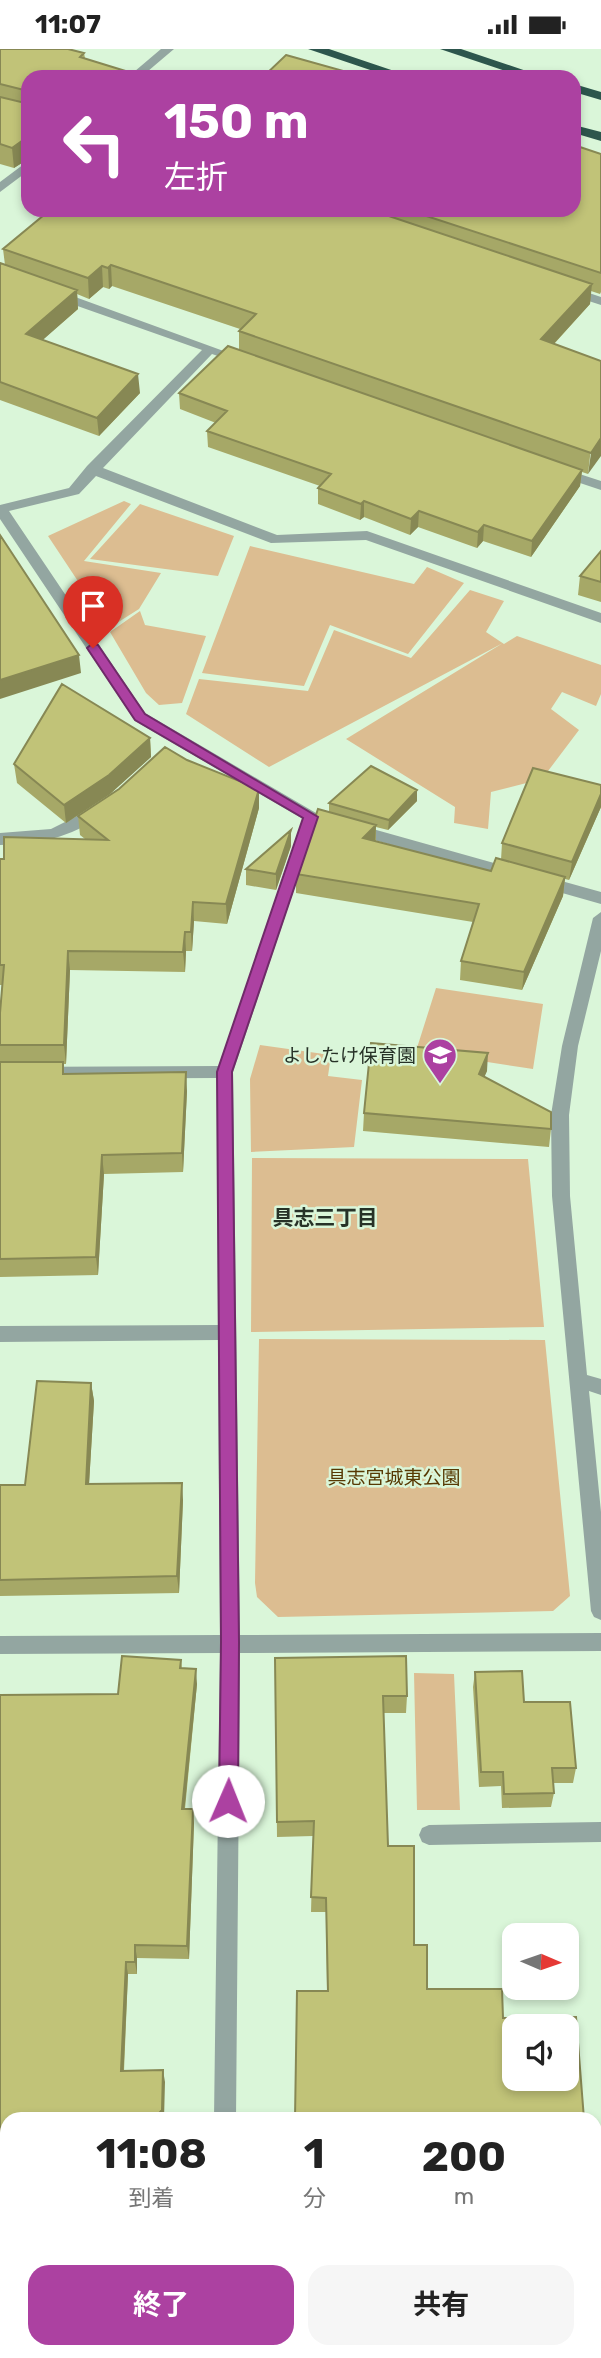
<!DOCTYPE html>
<html lang="ja">
<head>
<meta charset="utf-8">
<style>
  body { margin:0; font-family:Rubik,"Noto Sans JP",sans-serif; background:#f6f6f6; color:#222; height:100vh; display:flex; flex-direction:column; font-size:26px; white-space:nowrap }
  * { box-sizing:border-box; margin:0 }
  p { font-size:23px; color:#767676 }
  .icon { flex:none; width:38px; height:38px; fill:none; stroke:currentColor; stroke-width:2; stroke-linecap:round; stroke-linejoin:round }
  .map { position:relative; flex:1; overflow:hidden }
  .panel { position:absolute; left:0px; top:2063px; width:602px; height:247px; display:flex; flex-direction:column; background:#fff; border-radius:21px 21px 0 0; box-shadow:0 4px 10px #0003 }
  .panel>* { flex:none }
  .banner { position:absolute; left:21px; top:21px; width:560px; height:147px; border-radius:21px; box-shadow:0 4px 10px #0003; background:#ac41a1; color:#fff; overflow:hidden }
  .needle { width:46px; rotate:92deg }
  .fabs { position:absolute; left:502px; top:1874px; display:grid; gap:14px }
  .fabs a { display:grid; place-items:center; width:77px; height:77px; border-radius:14px; background:#fff; box-shadow:0 4px 10px #0003; font-size:35px }
  .pin { position:absolute; display:grid; place-items:center; width:60px; height:60px; color:#fff; margin:-72px -30px; border-radius:50% 50% 50% 0; rotate:-45deg; box-shadow:0 0 7px #0007 }
  .pin .icon { rotate:45deg }
  .me { position:absolute; width:77px; margin:-38px; rotate:1deg; stroke-linejoin:round; filter:drop-shadow(0 0 5px #0008) }
  .turn { display:flex; align-items:center; gap:24px; height:147px; padding:0 28px; font-size:32px }
  .turn .icon { width:91px; height:91px; stroke-width:2.5 }
  .turn b { display:block; font-size:49px; line-height:60px }
  .eta { display:flex; justify-content:space-evenly; align-items:center; height:119px; text-align:center }
  .eta b { font-size:42px; font-weight:700; line-height:49px }
  .action { display:flex; gap:14px; margin-top:auto; padding:14px 28px }
  .action a { flex:1; height:80px; border-radius:21px; background:#ac41a1; color:#fff; font-size:28px; font-weight:700; line-height:80px; text-align:center }
  .action a+a { background:#f6f6f6; color:#222 }
  .status { display:flex; justify-content:space-between; align-items:center; height:49px; padding:0 35px; background:#fff; direction:ltr }
  .status svg { height:19px; fill:currentColor }
  .map>svg:first-child { display:block }
  .green { fill:#dcbd91 }
  .lines { fill:none; stroke-linecap:round; stroke-linejoin:round }
  .minor { fill:#93a6a1; fill-rule:evenodd }
  .highway { fill:#2d564d; fill-rule:evenodd }
  .wall { fill:#a6a867 }
  .shaded-wall { fill:#878854 }
  .building { fill:#c1c378; stroke:#878854; stroke-width:2; fill-rule:evenodd }
  .route { fill:#ac41a1; stroke:#702a69; stroke-width:2 }
  .labels { text-anchor:middle; dominant-baseline:central; stroke-width:5; stroke-linejoin:round; paint-order:stroke }
  .poi-label { font-size:19px; fill:#273227; stroke:#daf6d9; text-anchor:end }
  .park-label { font-size:19px; fill:#573903; stroke:#daf6d9 }
  .neighbourhood-label { font-size:21px; font-weight:bold; fill:#273227; stroke:#daf6d9 }
</style>
</head>
<body>
<div class="status"><b>11:07</b><svg viewBox="0 0 49 12"><path d="M0 12V9h3v3zM5 12V6h3v6zM10 12V3h3v9zM15 12V0h3v12zM26 1h20v11H26zM47 4h2v5h-2z"/></svg></div>
<div class="map">
<svg width="601" height="2309" viewBox="0 0 601 2309">
  <rect width="100%" height="100%" fill="#daf6d9"/>
  <!-- green -->
  <path class="green" d="M124 452 131 455 84 512 161 524 139 560 109 579 48 487Z
    M140 455 234 487 218 527 90 510Z
    M250 497 414 535 427 518 464 534 408 605 330 576 304 637 202 624Z
    M470 541 504 552 486 583 504 595 517 587 601 616V645L596 657 562 643 551 660 579 681 542 730 491 743 488 780 454 774 455 758 346 690 503 594 269 718 186 665 199 630 308 642 334 581 411 609Z
    M140 562 145 576 206 587 182 654 159 656 146 644 110 583Z
    M436 939 543 955 533 1020 416 1002Z
    M260 996 331 1006 328 1027 362 1031 354 1098 251 1103 250 1030Z
    M252 1109 528 1110 544 1278 251 1283Z
    M259 1290 545 1291 570 1547 553 1562 278 1568 257 1548 255 1534Z
    M414 1624 454 1625 460 1761H417Z
    M41 2303H188V2309H40Z"/>
  <g class="lines">
    <!-- minor -->
    <path class="minor" d="M161 0H174L141 28H128Z
      M28 112V122L0 143V133Z
      M568 237 601 248V256L564 244 562 241Z
      M56 241 251 312 244 316 212 305 103 419 277 486 367 482 601 564V574L366 491 271 494 96 427 79 445 9 462 145 664 316 764 326 767 329 771 326 775H316L233 1023 240 1586 601 1584V1602L240 1604 236 2070H214L220 1604 0 1605V1587L220 1586 218 1291 0 1293V1277L218 1276 217 1029 0 1030V1018L219 1017 303 770 135 672 0 470V456L69 439 87 417 202 301 52 248 50 245Z
      M561 419 601 432V441L556 426V420Z
      M97 757 102 758 105 762 102 766C70 789 39 795 0 796V784L51 780Z
      M355 775 519 821 521 825 513 831 350 784 347 780 350 776Z
      M540 826 601 843V855L534 836 532 832 534 828Z
      M601 863V902L578 997 569 1066 570 1147 587 1326 601 1330V1346L589 1342 601 1463V1571L594 1568 591 1562 552 1147 551 1066 562 997 593 869Z
      M601 1773V1793L429 1796 422 1793 419 1786 422 1779 429 1776Z
      M0 2181H7V2205H0Z
      M210 2303H234V2309H210Z"/>
    <!-- highway -->
    <path class="highway" d="M308 0H329L412 28H391Z
      M440 0H461L544 28H523Z
      M574 35 601 43V51L574 43Z
      M574 76 601 83V92L574 84Z"/>
  </g>
  <!-- wall -->
  <path class="wall" d="M0 0 84 4 85 9 28 28V110L14 119 0 115Z
    M601 105V243L600 245 591 242 590 255 554 295 601 312 588 425 582 423 580 437 531 508 483 492 477 499 418 478 410 486 364 468 360 471 318 455V439L320 437 208 398 207 382 216 374 180 360 179 344 239 301V282L240 280 112 237 109 240 103 238 89 250 77 245 78 260 42 291 140 344 99 387 0 351V214L5 216 3 200 50 161H574Z
    M601 502V553L578 546 580 527Z
    M150 689 151 708 110 745 66 774 17 734 14 715Z
    M187 711 259 740V759L227 875 194 872 192 902H186L185 923 70 921 66 1015H63L64 1025 187 1042 183 1123 104 1125 98 1226 0 1228V964L2 936H0V810H4L85 790 80 786 78 767Z
    M601 736V758L569 831 565 830 563 847 522 941 460 931 461 912 473 873 296 844V825L329 762V754L417 741V752L388 781 376 778V793L491 822 501 811 502 794Z
    M291 797 276 841 246 836V820Z
    M487 1022 484 1027 551 1080 549 1098 363 1082 364 1064Z
    M91 1334 94 1352 89 1435 183 1451 179 1544 0 1547V1436H25Z
    M275 1609 407 1647 406 1664H383L388 1797 414 1896 427 1940 503 1969 584 2070 327 1942 326 1863H311L313 1787 277 1788Z
    M181 1611 182 1619 197 1635 185 1760 194 1774 189 1910 137 1909V1925H128L124 2022 165 2033 7 2070V2091H0V1646L118 1645Z
    M475 1623 576 1719 573 1734H553L554 1744 551 1758 502 1759 501 1737 479 1738 473 1638Z"/>
  <!-- shaded-wall -->
  <path class="shaded-wall" d="M26 89 28 110 14 119 12 99Z
    M111 216 112 237 109 240 108 219Z
    M102 217 103 238 89 250 88 229Z
    M592 235 590 255 539 311 541 290Z
    M77 241 78 260 28 304 26 285Z
    M138 325 140 344 99 387 97 369Z
    M601 389V407L588 425 591 404Z
    M582 421 580 437 531 508 532 492Z
    M364 452V468L360 471 361 455Z
    M419 462 418 478 410 486 411 470Z
    M484 476 483 492 477 499 478 483Z
    M79 606 81 624 0 650V631Z
    M150 689 151 708 110 745 66 774 64 756Z
    M259 740V759L227 875 226 855Z
    M417 741V752L388 781 389 771Z
    M601 745V758L569 831 572 813Z
    M376 776 375 794 363 789Z
    M291 781V797L276 841V825Z
    M565 828 563 847 522 941 524 923Z
    M193 853 194 872 192 902 191 883Z
    M185 883 186 902 185 923 183 903Z
    M68 902 70 921 66 1015 64 996Z
    M488 1004 487 1022 478 1043 479 1025Z
    M186 1023 187 1042 183 1123 182 1104Z
    M102 1106 104 1125 98 1226 96 1208Z
    M91 1334 94 1352 88 1452 86 1435Z
    M182 1434 183 1451 179 1544 177 1527Z
    M196 1620 197 1635 183 1774 182 1760Z
    M193 1760 194 1774 189 1910 187 1897Z
    M135 1896 137 1909V1925L135 1913Z
    M126 1913 128 1925 123 2034 121 2022Z
    M163 2021 165 2033 164 2070H154Z"/>
  <!-- building -->
  <path class="building" d="M0 0H68L84 4 80 8 145 28H28V42L0 35Z
    M286 6 347 23 343 28H263Z
    M0 48 25 54 28 52V102L26 89 12 99 0 95Z
    M574 96 601 105V224L408 161H574Z
    M50 161H371L592 235 541 290 601 312V389L591 404 239 282 256 265 111 216 108 219 102 217 88 229 3 200Z
    M0 214 77 241 26 285 138 325 97 369 0 333Z
    M228 297 582 421 532 492 484 476 478 483 419 462 411 470 364 452 361 455 318 439 331 425 207 382 227 362 179 344Z
    M0 486 79 606 0 631Z
    M601 502V533L580 527Z
    M62 635 150 689 109 726 64 756 14 715Z
    M165 698 187 711 259 740 226 855 193 853 191 883H185L183 903 68 902 64 996H0V964L4 916H0V810H4V788L108 791 78 767 119 740Z
    M371 717 417 741 389 771 329 754Z
    M533 719 601 736V745L572 813 502 794Z
    M318 760 376 776 363 789 491 822 496 809 565 828 524 923 461 912 479 855 296 825Z
    M291 781 276 825 246 820Z
    M371 994 488 1004 479 1025 551 1063V1080L364 1064Z
    M0 1013H63V1025L186 1023 182 1104 102 1106 96 1208 0 1210Z
    M37 1332 91 1334 86 1435 182 1434 177 1527 0 1531V1436H25Z
    M122 1607 181 1611 180 1619 196 1620 182 1760H193L187 1897 135 1896V1913H126L121 2022 163 2021 162 2061 154 2070H7V2079L0 2080V1646L118 1645Z
    M406 1607 407 1647H383L388 1797H414V1896H427V1940H502L503 1969 576 1968 584 2070H295L297 1942H328L326 1849 311 1848 314 1772 277 1773 275 1609ZM514 1978H567V2030H514Z
    M522 1622 524 1653H570L576 1719H552L554 1744 504 1745 503 1723H481L475 1623Z
    M595 2207 596 2218H601V2309H274V2303H595Z
    M0 2301H7V2303H28V2309H0Z"/>
  <!-- route -->
  <path class="route" d="M93 594 98 596 145 665 318 768 232 1023 239 1593 238 1752 235 1759 228 1761 222 1759 219 1752 221 1593 217 1023 303 769 135 671 87 599Z"/>
  <!-- icons -->
  <defs>
    <g id="school-pin" transform="scale(1.75)"><path d="M0 17L-7.5 6A9.5 9.5 0 1 1 7.5 6Z" fill="#ac41a1" stroke="#daf6d9"/><path d="M0-5L7-2L0 1L-7-2ZM-4 1L0 2.5L4 1V4Q0 6-4 4Z" fill="#fff"/></g>
  </defs>
  <g fill-rule="evenodd">
    <use href="#school-pin" x="440" y="1006"/>
  </g>
  <g class="labels">
    <!-- poi labels -->
    <g class="poi-label">
      <text x="416" y="1006">よしたけ保育園</text>
    </g>
    <!-- park labels -->
    <g class="park-label">
      <text x="394" y="1428">具志宮城東公園</text>
    </g>
    <!-- neighbourhood labels -->
    <g class="neighbourhood-label">
      <text x="325" y="1168">具志三丁目</text>
    </g>
  </g>
</svg>
<div class="fabs">
<a><svg class="needle" viewBox="-14 -14 28 28"><path d="M0-13l5 13h-10z" fill="#e53935"/><path d="M0 13l5-13h-10z" fill="#767676"/></svg></a>
<a><svg class="icon" aria-label="sound" viewBox="0 0 24 24"><path d="M4 9h4l5-4v14l-5-4H4zM17 9q2 3 0 6"/></svg></a>
</div>
<div class="pin" style="left:93px;top:599px;background:#d93025"><svg class="icon" aria-label="arrive" viewBox="0 0 24 24"><path d="M6 21V4h12l-3 4 3 4H6"/></svg></div>
<svg class="me" style="left:228px;top:1752px" viewBox="-20 -20 40 40"><circle r="19" fill="#fff"/><path d="M0-13L10 11 0 6-10 11z" fill="#ac41a1"/></svg>
<div class="banner">
<div class="turn"><svg class="icon" aria-label="left" viewBox="0 0 24 24"><path d="M17 20v-9H6M10 6l-5 5 5 5"/></svg><div><b>150 m</b>左折</div></div>
</div>
<section class="panel">
<div class="eta">
<div><b>11:08</b><p>到着</p></div>
<div><b>1</b><p>分</p></div>
<div><b>200</b><p>m</p></div>
</div>
<div class="action"><a>終了</a><a>共有</a></div>
</section>
</div>
</body>
</html>
